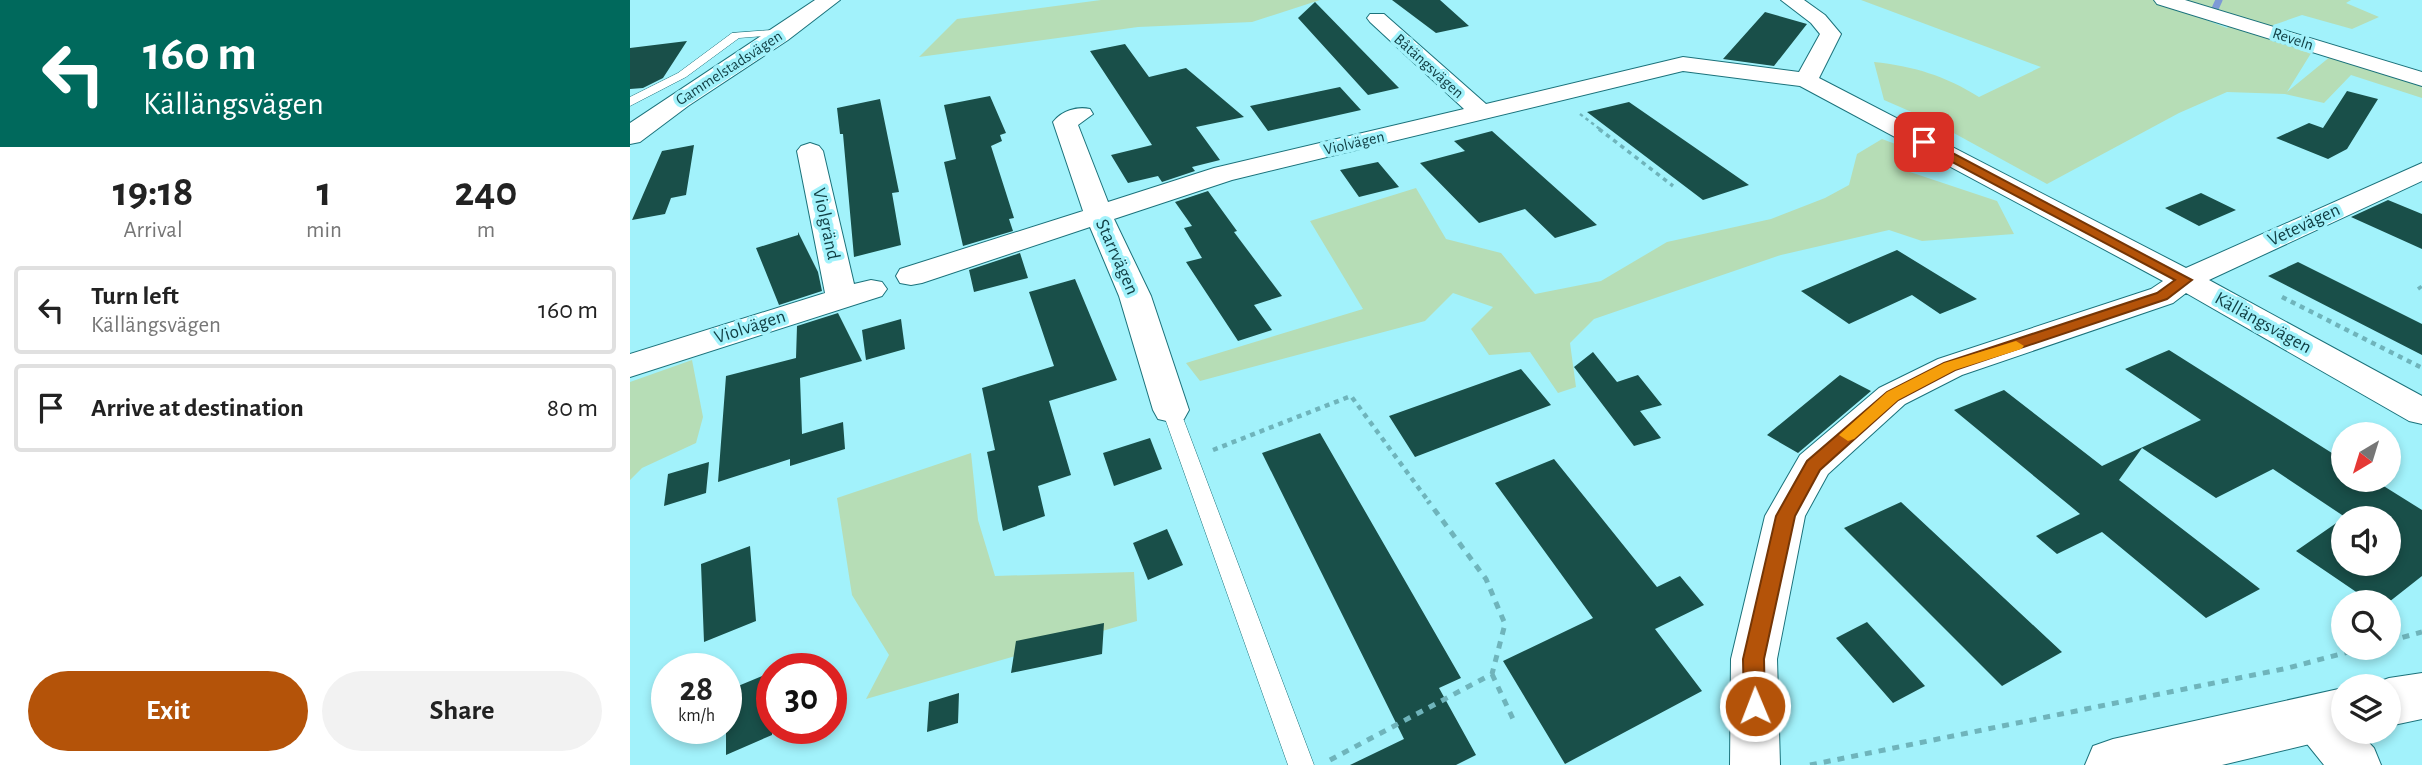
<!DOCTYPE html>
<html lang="en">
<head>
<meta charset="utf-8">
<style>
  body { margin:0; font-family:"Alegreya Sans",sans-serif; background:#f2f2f2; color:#222; height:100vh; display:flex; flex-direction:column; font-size:26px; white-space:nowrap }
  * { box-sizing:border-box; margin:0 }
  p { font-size:23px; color:#767676 }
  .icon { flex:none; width:38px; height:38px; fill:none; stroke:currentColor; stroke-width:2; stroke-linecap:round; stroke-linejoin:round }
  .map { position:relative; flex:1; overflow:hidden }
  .details { display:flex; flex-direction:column; background:#fff; width:630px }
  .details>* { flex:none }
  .guide { background:#00695c; color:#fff; overflow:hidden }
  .needle { width:46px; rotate:218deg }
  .fabs { position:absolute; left:1701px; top:422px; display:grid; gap:14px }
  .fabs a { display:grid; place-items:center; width:70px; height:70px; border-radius:50%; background:#fff; box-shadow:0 4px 10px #0003; font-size:35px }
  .speed { position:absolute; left:21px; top:653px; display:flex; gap:14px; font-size:35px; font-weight:700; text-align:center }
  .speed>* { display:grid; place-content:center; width:91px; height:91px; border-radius:50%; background:#fff; box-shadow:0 4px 10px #0003; line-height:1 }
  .speed small { font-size:18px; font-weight:400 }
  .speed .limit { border:10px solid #d22; background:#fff; color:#111 }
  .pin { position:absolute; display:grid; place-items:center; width:60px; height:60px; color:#fff; margin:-30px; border-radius:14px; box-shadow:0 4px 10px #0006 }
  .me { position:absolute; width:77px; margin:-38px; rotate:359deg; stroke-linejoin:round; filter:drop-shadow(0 0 5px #0008) }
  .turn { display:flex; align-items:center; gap:24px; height:147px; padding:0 28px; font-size:32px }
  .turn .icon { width:91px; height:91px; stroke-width:2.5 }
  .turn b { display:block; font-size:49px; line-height:60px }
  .eta { display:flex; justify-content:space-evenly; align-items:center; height:119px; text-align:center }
  .eta b { font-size:42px; font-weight:700; line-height:49px }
  .cta { display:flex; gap:14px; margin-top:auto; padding:14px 28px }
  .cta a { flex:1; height:80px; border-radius:42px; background:#b45309; color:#fff; font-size:28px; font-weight:700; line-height:80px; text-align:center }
  .cta a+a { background:#f2f2f2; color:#222 }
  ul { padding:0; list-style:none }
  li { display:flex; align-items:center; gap:21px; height:88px; margin:0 14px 10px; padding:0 14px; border:4px solid #e0e0e0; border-radius:7px }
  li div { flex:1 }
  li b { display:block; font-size:26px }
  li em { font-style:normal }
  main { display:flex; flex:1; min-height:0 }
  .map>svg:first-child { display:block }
  .green { fill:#b6ddb6 }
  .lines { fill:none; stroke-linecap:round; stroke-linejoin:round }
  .stream { stroke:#7e99d6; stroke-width:7 }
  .building { fill:#194f49; fill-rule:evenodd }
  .lane-casing { stroke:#1b727b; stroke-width:1 }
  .street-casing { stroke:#1b727b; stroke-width:2 }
  .secondary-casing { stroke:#1b727b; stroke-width:2 }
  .path-far3 { stroke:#6fb4bb; stroke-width:2.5; stroke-dasharray:3.5 3.5; stroke-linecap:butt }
  .path-far2 { stroke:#6fb4bb; stroke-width:3.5; stroke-dasharray:4.5 4.5; stroke-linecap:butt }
  .path-far1 { stroke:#6fb4bb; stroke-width:4.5; stroke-dasharray:5 5; stroke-linecap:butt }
  .path { stroke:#6fb4bb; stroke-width:5; stroke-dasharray:7 7; stroke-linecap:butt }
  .lane { fill:#fff; fill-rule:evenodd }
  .street { fill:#fff; fill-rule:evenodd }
  .secondary { fill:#fff; fill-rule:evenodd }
  .route { fill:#b45309; stroke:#753606; stroke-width:2 }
  .slow { fill:#f59e0b }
  .labels { text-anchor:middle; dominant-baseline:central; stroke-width:7; stroke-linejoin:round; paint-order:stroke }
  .far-street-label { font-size:16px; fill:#103e43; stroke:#a2f2fb }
  .street-label { font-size:19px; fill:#103e43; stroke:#a2f2fb }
</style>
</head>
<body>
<main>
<section class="details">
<div class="guide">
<div class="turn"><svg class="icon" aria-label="left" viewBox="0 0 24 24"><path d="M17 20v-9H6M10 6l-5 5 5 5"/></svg><div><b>160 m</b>Källängsvägen</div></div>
</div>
<div class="eta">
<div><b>19:18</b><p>Arrival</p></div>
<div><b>1</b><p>min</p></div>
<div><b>240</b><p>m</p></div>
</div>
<ul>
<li><svg class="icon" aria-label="left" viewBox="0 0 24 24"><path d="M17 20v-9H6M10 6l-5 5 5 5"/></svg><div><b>Turn left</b><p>Källängsvägen</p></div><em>160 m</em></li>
<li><svg class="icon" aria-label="arrive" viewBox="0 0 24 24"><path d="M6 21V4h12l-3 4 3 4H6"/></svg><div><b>Arrive at destination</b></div><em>80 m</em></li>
</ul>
<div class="cta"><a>Exit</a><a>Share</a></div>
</section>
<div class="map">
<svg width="1792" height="765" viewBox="0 0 1792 765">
  <rect width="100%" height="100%" fill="#a2f2fb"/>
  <!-- green -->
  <path class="green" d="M471 0H690L622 22 508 27 289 57 327 19Z
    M1231 0H1525L1597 28 1601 23 1683 50 1657 92 1701 56 1792 83V98L1721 75 1694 103 1655 94 1597 92 1549 113 1417 184 1300 120 1254 100 1244 62C1283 66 1316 76 1349 97L1411 67Z
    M1555 0H1721L1716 3 1749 17 1722 29 1672 15 1635 28Z
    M1252 139 1295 155 1277 171 1367 201 1384 234 1292 241 1259 230 1151 255 964 319 940 343 946 387 928 393 900 352 859 355 841 329 863 307 823 293 795 321 570 381 556 363 733 309 680 221 786 188 816 239 871 253 905 294 971 281 1037 242 1141 219 1195 198 1219 185 1227 154Z
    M62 360 73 417 66 443 12 468 0 480V382Z
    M341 453 348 520 365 576 504 572 507 621 236 699 259 655 222 595 207 498Z"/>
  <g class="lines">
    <!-- stream -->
    <path class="stream" d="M1584 11 1589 0"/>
  </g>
  <!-- building -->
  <path class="building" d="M762 0H810L839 26 806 33Z
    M685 2 769 88 738 95 668 18Z
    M1135 12 1177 24 1144 66 1093 59Z
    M57 41 33 78 13 88 0 89V48Z
    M495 44 519 77 556 68 614 117 566 127 590 160 562 167 565 171 532 182 528 176 498 183 481 155 522 145 460 51Z
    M710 87 731 110 638 131 620 106Z
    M1717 91 1748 99 1717 149 1698 159 1646 138 1679 123 1693 128Z
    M360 96 376 133 370 135 372 141 361 146 384 218 379 219 383 231 333 246 314 162 326 159 314 105Z
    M250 99 269 192 262 193 271 245 224 257 213 134H210L207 108Z
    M999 102 1119 185 1073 200 957 112Z
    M862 131 967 225 925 238 895 209 849 223 790 163 835 151 824 141Z
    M64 145 56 195 41 198 35 214 2 220 32 151Z
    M748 162 769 187 729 197 710 170Z
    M578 191 607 231 604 232 652 296 624 305 642 330 608 341 556 262 572 258 554 228 562 226 545 202Z
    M1571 193 1606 210 1569 226 1535 208Z
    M1758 200 1792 214V249L1721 217Z
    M168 232 188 272 192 291 149 305 126 248 168 235Z
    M1267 250 1347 299 1310 314 1282 295 1219 324 1171 291Z
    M390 253 398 278 344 292 339 270Z
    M1668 262 1792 324V355L1638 276Z
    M445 279 487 380 419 401 441 475 408 486 415 516 373 531 357 452 365 450 352 388 424 366 399 292Z
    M208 313 232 361 170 378 172 434 213 422 215 449 160 466V459L88 482 96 376 166 358 167 326Z
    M271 319 275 349 236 360 232 330Z
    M1539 350 1713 460V480H1744L1792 510V576L1759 602H1741L1666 551 1715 517 1643 469 1586 498 1512 448 1489 480 1630 589 1576 618 1472 532 1427 554 1406 536 1450 514 1324 410 1374 390 1472 466 1571 420 1495 369ZM1713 518H1759V564H1713Z
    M963 352 987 382 1008 375 1032 405 1010 411 1031 438 1004 446 944 367Z
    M891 369 921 405 785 457 759 416Z
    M1210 375 1241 391 1168 453 1137 435Z
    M690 433 831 678 809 688 846 755 826 765H720L774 739 632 453Z
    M520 438 532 469 484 486 473 453Z
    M924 459 1027 587 1050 576 1074 605 1025 629 1072 691 935 764 873 661 963 618 865 483Z
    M79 462 76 493 34 506 38 474Z
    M1271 502 1432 652 1372 686 1214 528Z
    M537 529 553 565 518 580 503 543Z
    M120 546 126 621 74 642 71 564Z
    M1237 622 1295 686 1263 703 1206 638Z
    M474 623 472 654 381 673 386 641Z
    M142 672V735L96 755V691Z
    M329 693 328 723 297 732 299 702Z"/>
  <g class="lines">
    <!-- lane casing -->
    <g class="lane-casing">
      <path id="lane" d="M155 29 159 30V34L109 38 56 77 0 106V97L48 73 102 33Z
        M541 404 550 410 684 765H658L532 410Z"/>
    </g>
    <!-- street casing -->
    <g class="street-casing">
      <path id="street" d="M1151 0H1174L1195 15 1211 34 1189 78 1556 268 1792 163V181L1579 280 1792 396V424L1779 421 1556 293 1543 303 1332 375 1275 404 1198 474 1175 516 1147 659 1150 765H1100L1101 659 1135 516 1170 455 1249 388 1308 359 1521 289 1533 281 1170 86 1053 71 602 180 484 219 521 296 559 410 554 419 541 422 528 419 523 410 489 296 460 227 292 283 281 285 270 283 266 276 270 269 453 211 423 122C431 111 447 106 460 109L463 114 448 125 478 202 584 168 834 109 740 22 737 18 740 14H754L856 104 1053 57 1169 72 1190 34 1181 23Z
        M1524 0H1555L1792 72V86L1527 4Z
        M180 143 189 146 193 151 224 284 241 280 252 282 257 289 252 296 0 377V354L195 293 167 151 171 146Z
        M1686 696 1703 702 1713 714V732H1729L1744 748 1751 765H1694L1669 734 1662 718 1669 702Z"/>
    </g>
    <!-- secondary casing -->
    <g class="secondary-casing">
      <path id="secondary" d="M185 0H210L158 40 58 106 10 142 0 144V123Z
        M1792 673V719L1759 726V686L1740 685 1759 678Z
        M1713 688V732H1725L1713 736 1592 765H1455L1463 746 1483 739Z"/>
    </g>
    <!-- path-far3 -->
    <path class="path-far3" d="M950 114 971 130"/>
    <!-- path-far2 -->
    <path class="path-far2" d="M969 129 1043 186
      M1788 289 1792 286"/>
    <!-- path-far1 -->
    <path class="path-far1" d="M1652 297 1792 368
      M583 450 721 396 799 502"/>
    <!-- path -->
    <path class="path" d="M1759 641 1792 632
      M862 674 883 719
      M700 760 862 674 875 624 856 579 798 501
      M1180 765 1658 668 1733 648"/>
    <!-- lane -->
    <use href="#lane" class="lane"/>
    <!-- street -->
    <use href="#street" class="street"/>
    <!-- secondary -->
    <use href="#secondary" class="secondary"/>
  </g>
  <!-- route -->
  <path class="route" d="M1290 140H1298L1562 280 1537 299 1325 370 1268 400 1190 470 1165 516 1134 659 1135 706 1132 713 1125 716 1117 713 1114 706 1113 659 1146 516 1177 461 1257 392 1314 363 1527 293 1545 280 1290 145Z"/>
  <!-- slow -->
  <path class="slow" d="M1386 341 1394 346 1391 349 1325 370 1268 400 1224 439 1218 441 1209 435 1257 392 1314 363Z"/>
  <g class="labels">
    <!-- far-street labels -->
    <g class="far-street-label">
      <text transform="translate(1663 39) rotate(18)">Reveln</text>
      <text transform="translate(799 66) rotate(42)">Båtängsvägen</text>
      <text transform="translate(99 68) rotate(-33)">Gammelstadsvägen</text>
      <text transform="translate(724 143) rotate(-13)">Violvägen</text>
    </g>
    <!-- street labels -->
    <g class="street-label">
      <text transform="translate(196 224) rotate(78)">Violgränd</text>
      <text transform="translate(1674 225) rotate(-25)">Vetevägen</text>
      <text transform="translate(487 257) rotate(66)">Starrvägen</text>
      <text transform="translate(1633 323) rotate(29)">Källängsvägen</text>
      <text transform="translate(120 327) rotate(-18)">Violvägen</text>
    </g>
  </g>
</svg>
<div class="fabs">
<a><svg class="needle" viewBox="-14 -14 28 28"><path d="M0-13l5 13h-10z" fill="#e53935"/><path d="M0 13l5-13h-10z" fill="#767676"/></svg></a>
<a><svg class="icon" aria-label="sound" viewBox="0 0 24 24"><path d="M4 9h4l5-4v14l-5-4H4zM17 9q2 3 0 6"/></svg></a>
<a><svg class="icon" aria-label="search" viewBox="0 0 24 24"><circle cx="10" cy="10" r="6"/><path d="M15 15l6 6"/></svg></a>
<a><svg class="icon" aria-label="layers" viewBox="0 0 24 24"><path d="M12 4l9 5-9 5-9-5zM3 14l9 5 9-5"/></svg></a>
</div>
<div class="speed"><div>28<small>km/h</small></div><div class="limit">30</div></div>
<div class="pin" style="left:1294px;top:142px;background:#d93025"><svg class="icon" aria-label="arrive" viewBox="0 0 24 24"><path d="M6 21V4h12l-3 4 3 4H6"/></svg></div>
<svg class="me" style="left:1125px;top:706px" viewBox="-20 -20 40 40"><circle r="17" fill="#b45309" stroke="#fff" stroke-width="3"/><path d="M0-11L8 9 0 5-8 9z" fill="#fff"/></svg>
</div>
</main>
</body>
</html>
